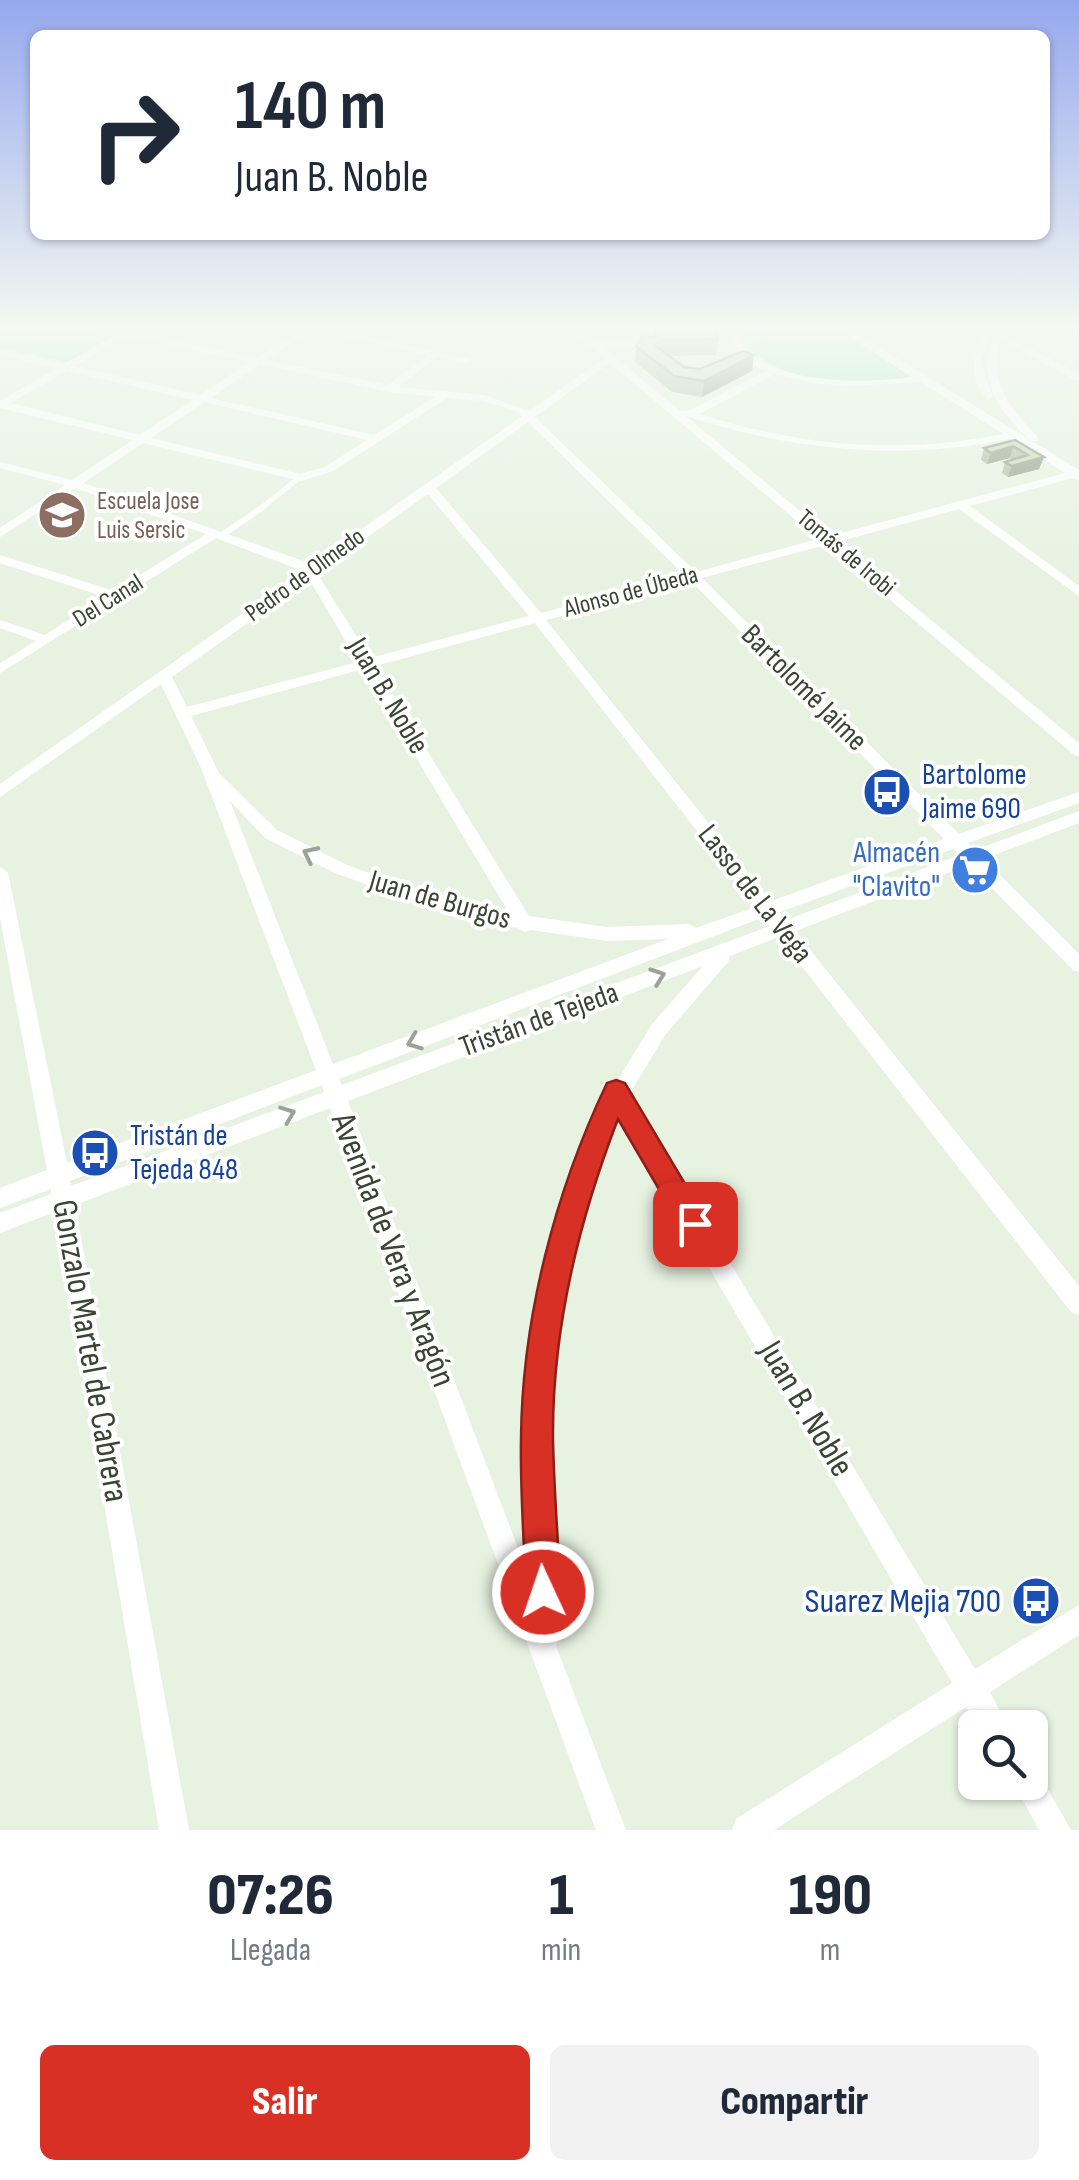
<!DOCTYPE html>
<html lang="es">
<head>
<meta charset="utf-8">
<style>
  body { margin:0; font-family:"Sofia Sans Condensed",sans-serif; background:#f2f2f3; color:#1f2937; height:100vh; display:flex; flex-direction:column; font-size:38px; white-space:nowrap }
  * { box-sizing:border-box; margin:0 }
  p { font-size:32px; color:#747a83 }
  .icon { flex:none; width:55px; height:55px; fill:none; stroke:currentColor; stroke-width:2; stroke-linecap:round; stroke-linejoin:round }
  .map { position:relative; height:1830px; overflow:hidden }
  .panel { display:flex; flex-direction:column; background:#fff; flex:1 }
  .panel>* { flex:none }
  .hud { position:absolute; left:30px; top:30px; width:1020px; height:210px; border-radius:15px; box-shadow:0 2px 8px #0004; background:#fff; color:#1f2937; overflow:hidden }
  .buttons { position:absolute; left:958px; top:1710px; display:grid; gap:20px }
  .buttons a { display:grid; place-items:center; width:90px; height:90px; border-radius:15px; background:#fff; box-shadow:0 2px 8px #0004; font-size:50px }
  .pin { position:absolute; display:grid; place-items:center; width:85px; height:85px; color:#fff; margin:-42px; border-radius:20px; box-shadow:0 5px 15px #0006 }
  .me { position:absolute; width:110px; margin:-55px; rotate:357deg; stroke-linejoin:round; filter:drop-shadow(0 0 8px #0008) }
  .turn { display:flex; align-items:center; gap:35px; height:210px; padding:0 40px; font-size:45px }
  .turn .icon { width:130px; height:130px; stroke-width:2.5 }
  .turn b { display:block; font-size:70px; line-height:85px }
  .eta { display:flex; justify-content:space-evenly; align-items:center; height:170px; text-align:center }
  .eta b { font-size:60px; font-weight:800; line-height:70px }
  .primary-button { display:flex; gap:20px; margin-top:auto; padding:20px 40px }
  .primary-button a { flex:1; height:115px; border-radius:15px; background:#d93025; color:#fff; font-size:40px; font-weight:800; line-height:115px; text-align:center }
  .primary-button a+a { background:#f2f2f3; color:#1f2937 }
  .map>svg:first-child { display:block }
  .green { fill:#a6ebc4 }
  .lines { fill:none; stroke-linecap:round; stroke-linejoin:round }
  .service-far1 { stroke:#fff; stroke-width:5 }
  .service { stroke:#fff; stroke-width:6 }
  .minor { fill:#fff; fill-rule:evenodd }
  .wall { fill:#aaba9f }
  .shaded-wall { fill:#8b9782 }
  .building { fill:#c6d8b9; stroke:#8b9782; stroke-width:2.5 }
  .oneway { stroke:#9ca298 }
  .route { fill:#d93025; stroke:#8d1f18; stroke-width:2.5 }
  .labels { text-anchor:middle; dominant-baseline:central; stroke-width:8; stroke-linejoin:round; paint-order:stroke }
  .far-education-label { font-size:25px; fill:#785e54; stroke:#fff; text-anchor:start }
  .far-street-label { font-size:25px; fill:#394432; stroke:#fff }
  .street-label { font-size:30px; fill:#394432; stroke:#fff }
  .transit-label { font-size:30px; fill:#164399; stroke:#fff; text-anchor:start }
  .shop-label { font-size:30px; fill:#366cbe; stroke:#fff; text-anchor:end }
  .near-street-label { font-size:35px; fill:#394432; stroke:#fff }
  .near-transit-label { font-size:35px; fill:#164399; stroke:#fff; text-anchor:end }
</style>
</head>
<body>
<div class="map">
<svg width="1079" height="1830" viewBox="0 0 1079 1830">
  <rect width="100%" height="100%" fill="#e7f2e1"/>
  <!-- green -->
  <path class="green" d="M0 331H76L112 339 69 363 0 347Z
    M745 331H839L913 378C860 385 780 388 744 341Z"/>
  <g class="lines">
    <!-- service-far1 -->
    <path class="service-far1" d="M259 510 299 478"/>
    <!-- service -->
    <path class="service" d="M222 535 263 507"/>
    <!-- minor -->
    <path class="minor" d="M110 331H134L257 358 297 331H309L267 360 388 385 428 355 321 331H341L472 360 467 363 437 357 398 387 484 395 529 411 605 358 573 331H584L596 341H662L664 343 659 346 603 347 680 411 690 410 766 371C746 363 736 351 728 331H738C741 339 743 346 749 352 784 385 868 383 913 377L841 331H853L1079 470V480L1073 478 970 506 1079 586V596L959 509 837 542 1079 743V756L1074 755 825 545 702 578 959 834 1079 792V803L968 843 975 850 1079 811V823L984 859 1079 954V972L1073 970 969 865 795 931 1079 1286V1315L1071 1312 779 937 730 956 728 962 665 1035 629 1095 975 1669 1079 1605V1635L990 1692 1009 1728H979L966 1707 774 1830H732L736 1819 952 1683 619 1114C608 1139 595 1165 588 1191 545 1337 551 1487 560 1637L556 1646 626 1830H596L330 1108 75 1205 189 1830H159L55 1212 0 1233V1213L51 1194V1189L0 1208V1188L47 1170 0 918V867L8 873 67 1163 316 1070 201 768 161 684 0 797V784L303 571 216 538 0 673V663L36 641 0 628V620L45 635 105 597 0 563V555L114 591 206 534 75 488 0 537V528L65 485 0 468V462L72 480 133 440 0 408V401L57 368 0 355V349L64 364 117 334ZM127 336 250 362 200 395 75 366ZM610 363 818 539 696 572 535 417ZM260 364 389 392 435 397 374 435 211 398ZM67 371 193 400 140 435 10 403ZM775 374 814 383 846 386 921 382 1003 434C900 455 799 446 700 414ZM447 398 483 401 518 412 522 416 312 564 83 483 143 443 301 481 333 471ZM204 402 367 440 325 467 300 474 151 438ZM686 416C794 451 899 461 1010 439L1065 473 830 536ZM528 422 684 575 541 613 436 488ZM428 494 529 616 370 658 317 573ZM309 579 358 662 187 707 172 677ZM691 581 944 839 771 901 546 620ZM535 623 756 907 696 928 689 924 607 927 529 916 375 666ZM363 669 509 913 463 907 347 865 277 830 219 773 191 716ZM230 801 265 838 335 873 462 920 518 928 525 932 531 930 607 941 668 939 333 1064ZM953 849 960 855 786 920 780 912ZM764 917 770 926 342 1085 339 1079ZM703 966 652 1024 616 1083 609 1085 606 1091 608 1095C597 1112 591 1132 583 1151 527 1285 523 1434 529 1577L348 1101ZM322 1085 324 1092 71 1186 70 1181Z
      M981 331H991L981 363 993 396 988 399C968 380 973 356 981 331Z
      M995 331H1005L1003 334 1079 374V381L1075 380 1001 340C986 379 1011 410 1038 437V441H1030C997 408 975 378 995 331Z
      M1030 1768 1038 1772 1071 1830H1039L1013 1782H1030Z"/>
  </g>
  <!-- wall -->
  <path class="wall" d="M655 332 718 339 716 355 670 356 684 367 700 369 752 371 702 397 672 392 635 362 636 346 654 338Z
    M1015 440 1044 457 1039 469 1008 477 1002 473 1005 462 1012 460 1010 458 987 464 981 460 984 448Z"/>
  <!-- shaded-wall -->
  <path class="shaded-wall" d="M754 355 752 371 702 397 704 381Z
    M1013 446 1010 458 987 464 991 453Z
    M1044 457 1039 469 1008 477 1012 466Z"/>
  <!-- building -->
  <path class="building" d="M715 331 718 339 660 340 656 346 684 367 700 369 743 351 754 355 704 381 674 376 636 346 643 336 656 338 655 332Z
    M1015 440 1044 457 1012 466 1005 462 1028 455 1013 446 991 453 984 448Z"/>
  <!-- one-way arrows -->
  <defs><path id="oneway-chevron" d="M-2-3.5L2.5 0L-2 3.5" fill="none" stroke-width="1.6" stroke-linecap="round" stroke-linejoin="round" transform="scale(2.5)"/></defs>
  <g class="oneway">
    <use href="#oneway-chevron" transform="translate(310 854) rotate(-154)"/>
    <use href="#oneway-chevron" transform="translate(658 976) rotate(-20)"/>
    <use href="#oneway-chevron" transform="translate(414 1042) rotate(159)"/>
    <use href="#oneway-chevron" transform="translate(288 1114) rotate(-21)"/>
  </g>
  <!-- sky -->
  <linearGradient id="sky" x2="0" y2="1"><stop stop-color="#96a8ee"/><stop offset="0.56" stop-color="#f4f9f2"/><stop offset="1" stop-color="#f4f9f2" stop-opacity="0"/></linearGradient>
  <rect width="1079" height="587" fill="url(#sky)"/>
  <!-- route -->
  <path class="route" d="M616 1080 625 1083 709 1224 705 1234 695 1238 685 1234 618 1119C579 1220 552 1330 553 1439 554 1490 558 1541 561 1592L556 1604 543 1610 531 1604 526 1592C524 1541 520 1490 521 1439 522 1318 555 1192 607 1083Z"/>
  <!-- icons -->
  <defs>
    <g id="school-disc" transform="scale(2.5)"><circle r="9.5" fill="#8d6e63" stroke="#fff"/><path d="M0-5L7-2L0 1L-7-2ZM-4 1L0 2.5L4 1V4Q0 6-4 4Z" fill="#fff"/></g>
    <g id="bus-disc" transform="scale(2.5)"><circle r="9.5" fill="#1a4fb4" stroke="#fff"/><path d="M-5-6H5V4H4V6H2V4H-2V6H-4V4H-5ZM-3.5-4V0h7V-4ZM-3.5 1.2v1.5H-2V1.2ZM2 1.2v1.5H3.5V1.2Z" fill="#fff"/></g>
    <g id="supermarket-disc" transform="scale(2.5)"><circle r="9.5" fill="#3f7fe0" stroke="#fff"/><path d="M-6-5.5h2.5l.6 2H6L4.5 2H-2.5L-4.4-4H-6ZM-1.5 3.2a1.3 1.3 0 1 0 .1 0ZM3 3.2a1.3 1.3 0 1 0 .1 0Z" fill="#fff"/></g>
  </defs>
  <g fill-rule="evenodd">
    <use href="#school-disc" x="62" y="515"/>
    <use href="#bus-disc" x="887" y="792"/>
    <use href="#supermarket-disc" x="975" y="870"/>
    <use href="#bus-disc" x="95" y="1153"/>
    <use href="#bus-disc" x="1036" y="1601"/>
  </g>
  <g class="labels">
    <!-- far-education labels -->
    <g class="far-education-label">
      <text x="97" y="501">Escuela Jose<tspan x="97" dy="29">Luis Sersic</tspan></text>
    </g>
    <!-- far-street labels -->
    <g class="far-street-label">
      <text transform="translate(846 553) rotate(40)">Tomás de Irobi</text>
      <text transform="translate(305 575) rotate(-36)">Pedro de Olmedo</text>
      <text transform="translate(631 592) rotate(-15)">Alonso de Úbeda</text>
      <text transform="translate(108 601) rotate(-32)">Del Canal</text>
    </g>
    <!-- street labels -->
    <g class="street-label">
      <text transform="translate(804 688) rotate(45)">Bartolomé Jaime</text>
      <text transform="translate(388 696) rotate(59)">Juan B. Noble</text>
      <text transform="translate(755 894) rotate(52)">Lasso de La Vega</text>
      <text transform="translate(440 900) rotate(16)">Juan de Burgos</text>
      <text transform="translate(539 1020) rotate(-20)">Tristán de Tejeda</text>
    </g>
    <!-- transit labels -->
    <g class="transit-label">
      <text x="922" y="775">Bartolome<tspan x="922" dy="34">Jaime 690</tspan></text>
      <text x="130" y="1136">Tristán de<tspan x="130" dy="34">Tejeda 848</tspan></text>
    </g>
    <!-- shop labels -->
    <g class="shop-label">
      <text x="940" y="853">Almacén<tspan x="940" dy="34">"Clavito"</tspan></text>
    </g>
    <!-- near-street labels -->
    <g class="near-street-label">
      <text transform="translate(393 1250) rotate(69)">Avenida de Vera y Aragón</text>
      <text transform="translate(90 1351) rotate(80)">Gonzalo Martel de Cabrera</text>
      <text transform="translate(806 1409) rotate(59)">Juan B. Noble</text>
    </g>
    <!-- near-transit labels -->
    <g class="near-transit-label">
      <text x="1001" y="1601">Suarez Mejia 700</text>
    </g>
  </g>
</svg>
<div class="buttons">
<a><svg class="icon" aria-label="search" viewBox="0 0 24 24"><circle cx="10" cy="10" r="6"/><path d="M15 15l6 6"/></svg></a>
</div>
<div class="pin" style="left:695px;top:1224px;background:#d93025"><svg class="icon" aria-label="arrive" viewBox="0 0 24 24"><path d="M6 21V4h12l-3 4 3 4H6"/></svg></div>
<svg class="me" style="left:543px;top:1592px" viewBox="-20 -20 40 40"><circle r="17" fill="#d93025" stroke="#fff" stroke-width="3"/><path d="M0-11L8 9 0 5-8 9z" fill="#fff"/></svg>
<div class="hud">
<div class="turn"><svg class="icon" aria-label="right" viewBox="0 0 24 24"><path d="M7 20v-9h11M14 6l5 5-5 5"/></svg><div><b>140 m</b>Juan B. Noble</div></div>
</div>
</div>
<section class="panel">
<div class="eta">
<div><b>07:26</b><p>Llegada</p></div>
<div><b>1</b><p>min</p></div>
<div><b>190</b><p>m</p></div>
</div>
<div class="primary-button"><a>Salir</a><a>Compartir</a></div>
</section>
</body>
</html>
